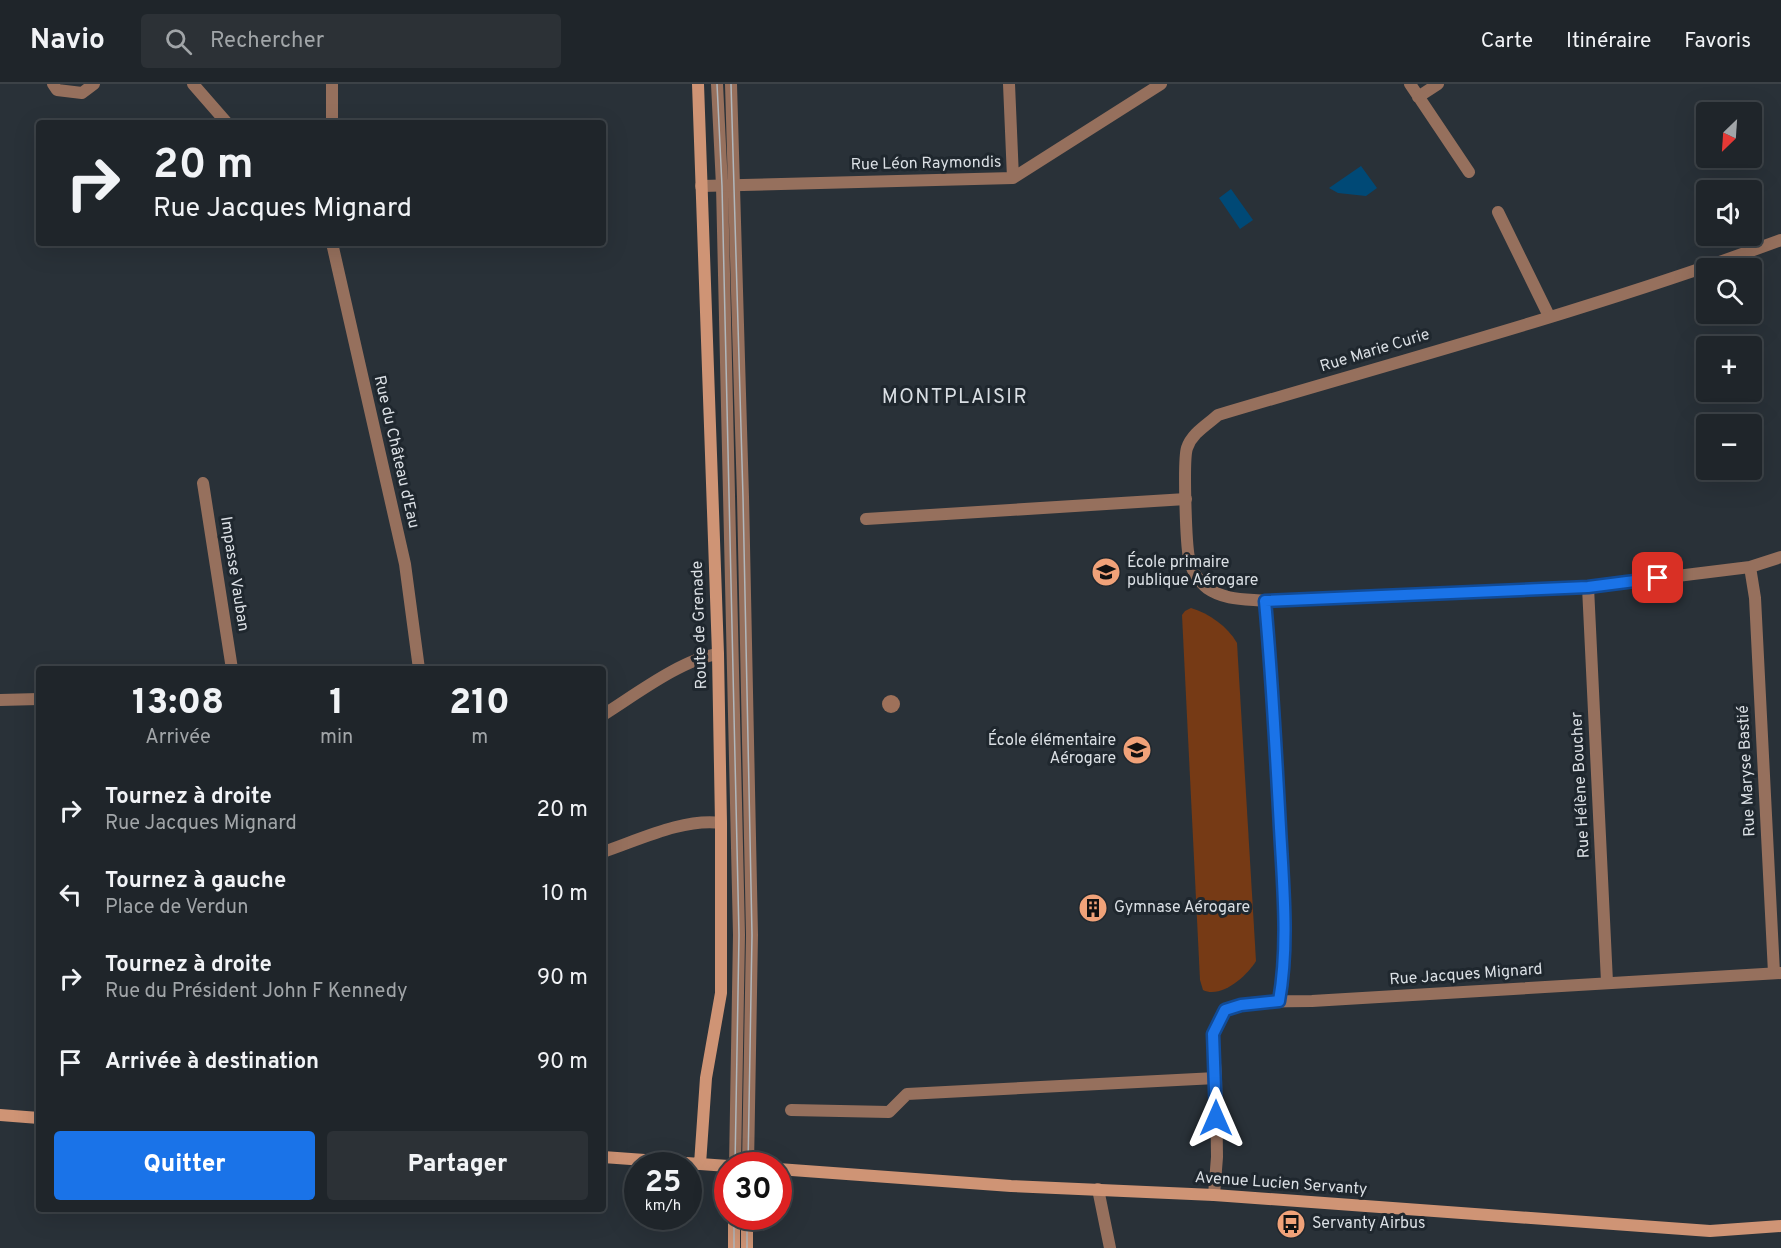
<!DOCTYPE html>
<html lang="fr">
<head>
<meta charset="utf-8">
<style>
  body { margin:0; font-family:Overpass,sans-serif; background:#2c3136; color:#f1f3f6; height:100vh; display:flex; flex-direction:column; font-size:22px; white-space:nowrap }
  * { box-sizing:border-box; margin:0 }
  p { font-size:20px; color:#a1a5a8 }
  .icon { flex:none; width:33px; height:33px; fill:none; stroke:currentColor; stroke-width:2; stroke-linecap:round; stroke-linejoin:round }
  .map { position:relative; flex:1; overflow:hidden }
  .sheet { position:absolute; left:36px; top:582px; width:570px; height:546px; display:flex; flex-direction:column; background:#1f252a; border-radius:6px; box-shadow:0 6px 24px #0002,0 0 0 2px #3c4247 }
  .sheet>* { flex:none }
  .hud { position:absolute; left:36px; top:36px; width:570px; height:126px; border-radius:6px; box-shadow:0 6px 24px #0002,0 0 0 2px #3c4247; background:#1f252a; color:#f1f3f6; overflow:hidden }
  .needle { width:39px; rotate:205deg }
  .controls { position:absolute; left:1696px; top:18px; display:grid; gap:12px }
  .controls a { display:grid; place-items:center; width:66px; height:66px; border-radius:6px; background:#1f252a; box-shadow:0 6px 24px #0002,0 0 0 2px #3c4247; font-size:30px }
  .speed { position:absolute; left:624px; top:1068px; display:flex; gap:12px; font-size:30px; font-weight:700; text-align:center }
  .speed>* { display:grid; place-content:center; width:78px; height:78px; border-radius:50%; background:#1f252a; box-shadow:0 6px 24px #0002,0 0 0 2px #3c4247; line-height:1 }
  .speed small { font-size:15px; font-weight:400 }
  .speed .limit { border:9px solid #d22; background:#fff; color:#111 }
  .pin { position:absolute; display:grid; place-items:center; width:51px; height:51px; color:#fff; margin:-26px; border-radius:12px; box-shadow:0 3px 9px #0006 }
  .me { position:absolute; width:66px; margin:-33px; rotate:0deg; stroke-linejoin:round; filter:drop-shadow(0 0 4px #0008) }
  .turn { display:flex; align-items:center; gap:21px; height:126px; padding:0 18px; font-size:27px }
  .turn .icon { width:78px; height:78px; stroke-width:2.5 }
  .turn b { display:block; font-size:42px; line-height:51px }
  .eta { display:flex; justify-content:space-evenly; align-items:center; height:102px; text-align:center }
  .eta b { font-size:36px; font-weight:800; line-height:42px }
  .primary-button { display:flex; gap:12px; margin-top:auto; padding:12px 18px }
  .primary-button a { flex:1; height:69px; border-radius:6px; background:#1a73e8; color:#fff; font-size:24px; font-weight:800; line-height:69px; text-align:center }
  .primary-button a+a { background:#2c3136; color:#f1f3f6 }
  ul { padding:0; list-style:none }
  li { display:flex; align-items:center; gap:18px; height:84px; padding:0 18px }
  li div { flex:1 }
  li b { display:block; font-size:22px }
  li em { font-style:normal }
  header { display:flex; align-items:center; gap:36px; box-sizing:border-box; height:84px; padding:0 30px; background:#1f252a; border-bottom:2px solid #3c4247 }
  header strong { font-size:28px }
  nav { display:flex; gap:33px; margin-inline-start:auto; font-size:21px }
  .search { width:420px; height:54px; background:#2c3136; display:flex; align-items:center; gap:15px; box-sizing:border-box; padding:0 21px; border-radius:6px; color:#a1a5a8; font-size:22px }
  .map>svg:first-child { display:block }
  .green { fill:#763a15 }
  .water { fill:#004976 }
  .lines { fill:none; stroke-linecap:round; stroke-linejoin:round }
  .lane { stroke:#96705d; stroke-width:12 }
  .street { stroke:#96705d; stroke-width:12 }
  .secondary { stroke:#cf9475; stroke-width:12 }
  .tram { stroke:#b1b7bc; stroke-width:1.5 }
  .tree { fill:#9e715a }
  .route-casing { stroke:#114b97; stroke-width:15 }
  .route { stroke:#1a73e8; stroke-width:10 }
  .labels { text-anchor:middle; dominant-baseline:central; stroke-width:6; stroke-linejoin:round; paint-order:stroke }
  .street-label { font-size:16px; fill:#dadfe4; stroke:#1f272e }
  .poi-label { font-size:16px; fill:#dadfe4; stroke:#1f272e; text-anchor:start }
  .quarter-label { font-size:20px; letter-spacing:1.5px; fill:#dadfe4; stroke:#1f272e }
</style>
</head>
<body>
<header>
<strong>Navio</strong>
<div class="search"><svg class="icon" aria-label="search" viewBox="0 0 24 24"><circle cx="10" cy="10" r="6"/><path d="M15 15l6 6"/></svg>Rechercher</div>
<nav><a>Carte</a><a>Itinéraire</a><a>Favoris</a></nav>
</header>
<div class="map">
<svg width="1781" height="1164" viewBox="0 0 1781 1164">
  <rect width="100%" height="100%" fill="#293138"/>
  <!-- green -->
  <path class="green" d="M1191 524C1210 530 1227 542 1237 559L1256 877C1247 892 1221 915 1203 906L1200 896 1182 531 1185 527Z"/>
  <!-- water -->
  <path class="water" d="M1361 82 1377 104 1366 112 1338 109 1329 104Z
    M1231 105 1253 136 1240 145 1219 114Z"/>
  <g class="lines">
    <!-- lane -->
    <path class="lane" d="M53 0 57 6 82 9 94 0
      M193 0 227 39
      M717 0 722 102 739 851 735 1082
      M731 0 743 413 752 851 748 1082
      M1410 0 1469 88
      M1418 13 1438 0
      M1498 128 1549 232
      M203 399 232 585
      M866 435 1186 415
      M603 631C635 611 682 575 718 570
      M603 768C639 756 683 734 721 739
      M791 1026 889 1028 907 1010 1216 994
      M1098 1105 1110 1164"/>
    <!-- street -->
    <path class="street" d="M332 0V39
      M1009 0 1013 94
      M701 102 1013 94 1161 0
      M1781 156C1597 224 1406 275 1218 331 1207 341 1192 349 1187 364 1183 376 1186 459 1189 474 1191 485 1198 497 1207 504 1224 516 1245 515 1265 517L1588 503 1750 483 1781 473
      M332 159 405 480 419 585
      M1750 483 1755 514 1774 889
      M1588 503 1607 898
      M1265 517C1272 594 1276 672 1280 749 1283 805 1288 862 1279 917
      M0 616 39 615
      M1214 1111 1217 1073 1216 994 1213 950 1225 926C1253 917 1282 917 1312 917L1781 889"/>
    <!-- secondary -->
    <path class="secondary" d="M698 0 718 570 721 739V909L706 994 700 1080
      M0 1031 39 1034
      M603 1073 728 1082
      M778 1085 1011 1102 1214 1111 1710 1147 1781 1142
      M734 1164V1132
      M747 1164V1132"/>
    <!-- tram -->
    <path class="tram" d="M717 0 722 102 739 851 735 1082
      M731 0 743 413 752 851 748 1082
      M734 1164V1132
      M747 1164V1132"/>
  </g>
  <!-- trees -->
  <circle class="tree" cx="891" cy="620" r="9"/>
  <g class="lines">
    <!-- route casing -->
    <g class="route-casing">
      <path id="route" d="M1216 1034 1213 950 1225 926 1241 921 1279 917C1289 861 1283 801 1280 744 1276 668 1272 593 1265 517L1588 503 1658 494"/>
    </g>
    <!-- route -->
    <use href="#route" class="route"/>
  </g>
  <!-- icons -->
  <defs>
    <g id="school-disc" transform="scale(1.5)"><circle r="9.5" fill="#f0a279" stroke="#1f272e"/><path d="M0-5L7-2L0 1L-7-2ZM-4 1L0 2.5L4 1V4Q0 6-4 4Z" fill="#111"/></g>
    <g id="building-disc" transform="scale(1.5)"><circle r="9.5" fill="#f0a279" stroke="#1f272e"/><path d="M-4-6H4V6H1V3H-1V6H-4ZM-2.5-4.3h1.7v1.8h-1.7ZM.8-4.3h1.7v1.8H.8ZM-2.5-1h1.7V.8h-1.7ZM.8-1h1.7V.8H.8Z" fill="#111"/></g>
    <g id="bus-disc" transform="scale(1.5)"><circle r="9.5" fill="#f0a279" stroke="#1f272e"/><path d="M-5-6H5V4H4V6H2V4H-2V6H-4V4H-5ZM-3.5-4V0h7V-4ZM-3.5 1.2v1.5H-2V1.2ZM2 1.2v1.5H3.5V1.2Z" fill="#111"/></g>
  </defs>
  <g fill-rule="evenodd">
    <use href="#school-disc" x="1106" y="488"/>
    <use href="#school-disc" x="1137" y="666"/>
    <use href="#building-disc" x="1093" y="824"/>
    <use href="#bus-disc" x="1291" y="1140"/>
  </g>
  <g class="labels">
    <!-- street labels -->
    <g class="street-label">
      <text transform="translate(926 80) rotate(-1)">Rue Léon Raymondis</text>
      <text transform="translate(1375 267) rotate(-17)">Rue Marie Curie</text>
      <text transform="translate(396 368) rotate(77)">Rue du Château d'Eau</text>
      <text transform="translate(234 490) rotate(81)">Impasse Vauban</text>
      <text transform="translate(700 541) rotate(-92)">Route de Grenade</text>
      <text transform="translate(1747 687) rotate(-93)">Rue Maryse Bastié</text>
      <text transform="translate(1581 701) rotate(-93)">Rue Hélène Boucher</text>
      <text transform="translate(1466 891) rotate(-4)">Rue Jacques Mignard</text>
      <text transform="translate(1281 1100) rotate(4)">Avenue Lucien Servanty</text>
    </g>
    <!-- poi labels -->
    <g class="poi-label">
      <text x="1127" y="479">École primaire<tspan x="1127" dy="18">publique Aérogare</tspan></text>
      <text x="1116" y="657" text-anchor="end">École élémentaire<tspan x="1116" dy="18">Aérogare</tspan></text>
      <text x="1114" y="824">Gymnase Aérogare</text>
      <text x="1312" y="1140">Servanty Airbus</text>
    </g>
    <!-- quarter labels -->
    <g class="quarter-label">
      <text x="955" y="314">MONTPLAISIR</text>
    </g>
  </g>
</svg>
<div class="controls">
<a><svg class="needle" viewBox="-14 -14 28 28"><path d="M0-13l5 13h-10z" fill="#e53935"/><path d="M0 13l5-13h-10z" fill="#a1a5a8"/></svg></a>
<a><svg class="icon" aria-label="sound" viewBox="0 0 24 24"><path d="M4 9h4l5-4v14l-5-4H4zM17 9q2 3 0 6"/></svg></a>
<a><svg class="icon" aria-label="search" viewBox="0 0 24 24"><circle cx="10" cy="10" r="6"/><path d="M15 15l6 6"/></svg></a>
<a>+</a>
<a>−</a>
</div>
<div class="speed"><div>25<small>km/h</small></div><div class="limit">30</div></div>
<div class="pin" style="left:1658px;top:494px;background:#d93025"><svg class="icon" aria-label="arrive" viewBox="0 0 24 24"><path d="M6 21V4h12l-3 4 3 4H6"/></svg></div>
<svg class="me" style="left:1216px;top:1034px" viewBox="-20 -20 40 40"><path d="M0-17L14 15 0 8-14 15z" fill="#1a73e8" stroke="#fff" stroke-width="4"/></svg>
<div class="hud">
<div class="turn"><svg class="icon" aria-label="right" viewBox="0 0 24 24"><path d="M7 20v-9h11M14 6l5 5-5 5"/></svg><div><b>20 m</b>Rue Jacques Mignard</div></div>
</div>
<section class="sheet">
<div class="eta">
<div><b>13:08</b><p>Arrivée</p></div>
<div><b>1</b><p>min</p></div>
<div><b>210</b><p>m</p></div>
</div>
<ul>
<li><svg class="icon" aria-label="right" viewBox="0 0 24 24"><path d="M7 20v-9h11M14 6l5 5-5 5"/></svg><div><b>Tournez à droite</b><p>Rue Jacques Mignard</p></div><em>20 m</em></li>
<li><svg class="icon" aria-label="left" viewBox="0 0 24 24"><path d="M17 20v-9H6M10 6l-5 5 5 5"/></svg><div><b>Tournez à gauche</b><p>Place de Verdun</p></div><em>10 m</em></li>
<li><svg class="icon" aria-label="right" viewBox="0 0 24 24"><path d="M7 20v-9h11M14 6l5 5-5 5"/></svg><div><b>Tournez à droite</b><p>Rue du Président John F Kennedy</p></div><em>90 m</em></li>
<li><svg class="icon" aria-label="arrive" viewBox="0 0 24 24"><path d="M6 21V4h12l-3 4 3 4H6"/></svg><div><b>Arrivée à destination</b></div><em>90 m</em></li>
</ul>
<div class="primary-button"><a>Quitter</a><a>Partager</a></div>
</section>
</div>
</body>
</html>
